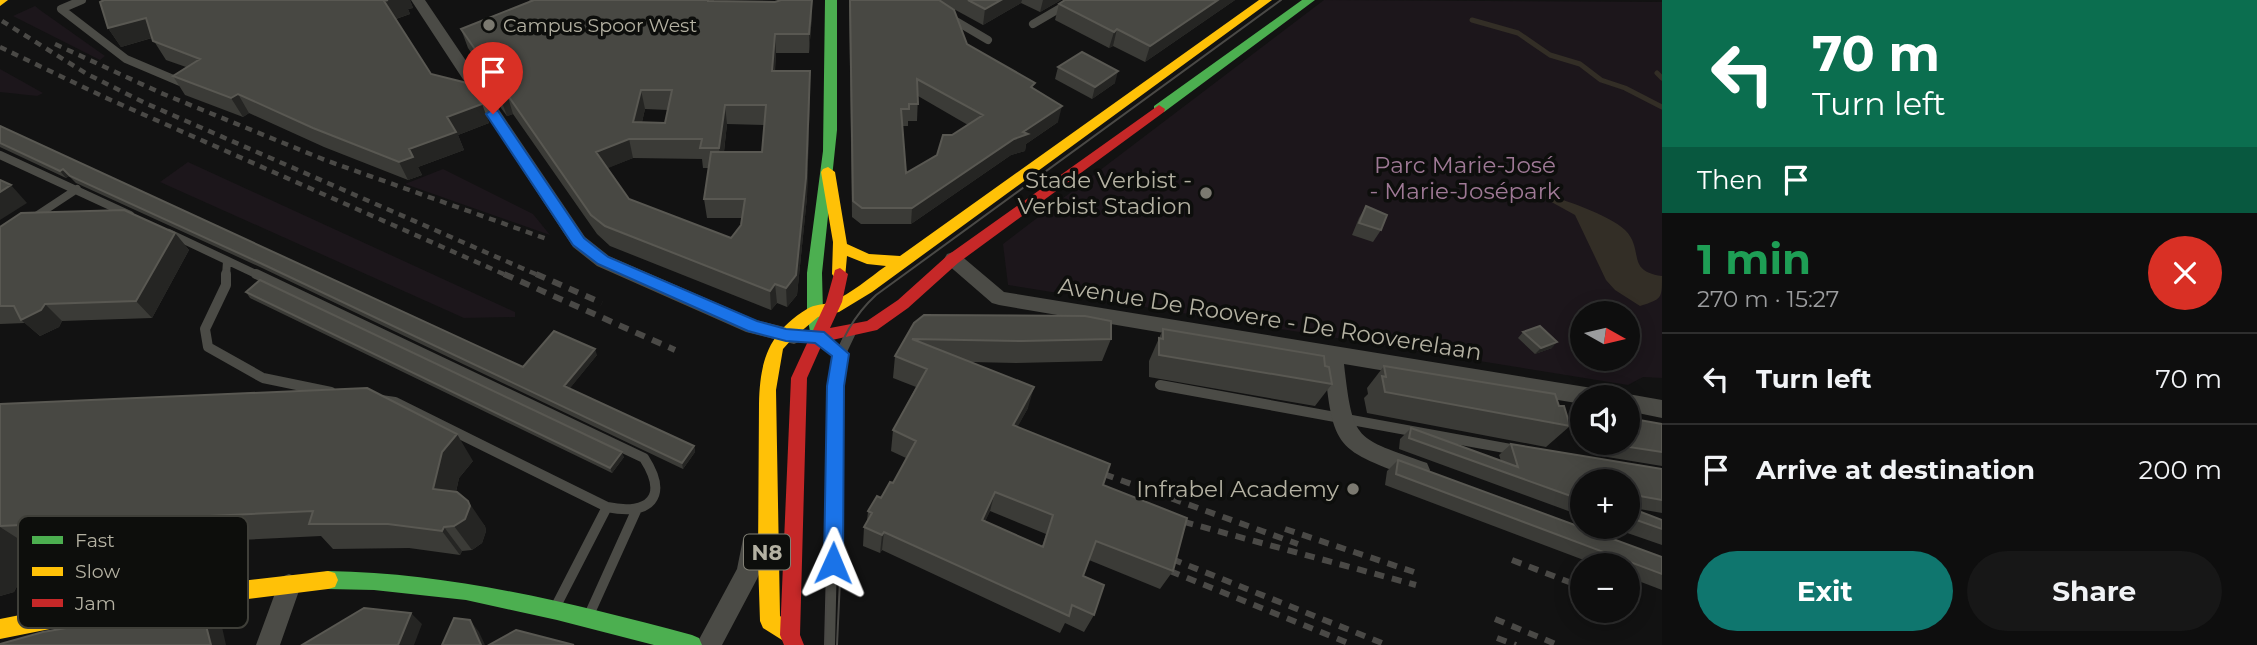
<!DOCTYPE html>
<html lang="en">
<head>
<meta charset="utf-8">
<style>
  body { margin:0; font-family:Montserrat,sans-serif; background:#171717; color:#f1f3f6; height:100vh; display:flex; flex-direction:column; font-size:26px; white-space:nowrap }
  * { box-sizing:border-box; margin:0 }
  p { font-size:23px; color:#9b9c9e }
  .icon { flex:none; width:38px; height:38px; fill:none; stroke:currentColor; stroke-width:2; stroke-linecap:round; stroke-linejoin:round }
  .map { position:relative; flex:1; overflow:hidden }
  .details { display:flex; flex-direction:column; background:#0e0e0e; width:595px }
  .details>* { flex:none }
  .guide { background:#0b6e4f; color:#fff; overflow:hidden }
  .needle { width:46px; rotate:98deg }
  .fabs { position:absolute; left:1570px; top:301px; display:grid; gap:14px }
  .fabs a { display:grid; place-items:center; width:70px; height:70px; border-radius:50%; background:#0e0e0e; box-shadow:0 4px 18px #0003,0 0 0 2px #2e2e2e; font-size:35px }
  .pin { position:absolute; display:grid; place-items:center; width:60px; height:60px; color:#fff; margin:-72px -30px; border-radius:50% 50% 50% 0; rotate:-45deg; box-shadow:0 0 7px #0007 }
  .pin .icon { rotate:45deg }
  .me { position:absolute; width:77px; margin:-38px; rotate:1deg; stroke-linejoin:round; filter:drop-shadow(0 0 5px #0008) }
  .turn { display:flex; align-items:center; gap:24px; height:147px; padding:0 35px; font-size:32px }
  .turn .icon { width:91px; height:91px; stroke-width:2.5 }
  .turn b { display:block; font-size:49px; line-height:60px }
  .then { display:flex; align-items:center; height:66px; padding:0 35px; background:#0003; gap:14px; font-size:26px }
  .round { display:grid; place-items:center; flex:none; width:74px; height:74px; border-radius:37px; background:#171717 }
  .summary { display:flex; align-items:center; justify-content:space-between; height:119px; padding:0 35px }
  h1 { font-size:42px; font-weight:700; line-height:52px; color:#1e9e55 }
  .cta { display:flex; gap:14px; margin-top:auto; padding:14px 35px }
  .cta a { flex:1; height:80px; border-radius:42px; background:#0f766e; color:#fff; font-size:28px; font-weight:700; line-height:80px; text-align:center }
  .cta a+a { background:#171717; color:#f1f3f6 }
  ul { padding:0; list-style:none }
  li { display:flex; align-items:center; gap:21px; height:91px; padding:0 35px; border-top:2px solid #2e2e2e }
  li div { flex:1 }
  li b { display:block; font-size:26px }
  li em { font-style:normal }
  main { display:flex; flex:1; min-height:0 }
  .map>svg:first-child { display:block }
  .green { fill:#1c161b; fill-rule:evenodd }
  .water { fill:#332e26 }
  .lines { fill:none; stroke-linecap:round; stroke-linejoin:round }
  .stream { stroke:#332e26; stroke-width:5 }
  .lane-far1 { stroke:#4b4b46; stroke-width:8 }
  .lane { stroke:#4b4b46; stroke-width:10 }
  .street { fill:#4b4b46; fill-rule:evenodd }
  .fast { fill:#4caf50; fill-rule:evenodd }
  .slow { fill:#ffc107; fill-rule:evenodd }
  .jam { fill:#c62828; fill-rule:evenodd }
  .tram { stroke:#4a4946; stroke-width:2 }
  .rail-far1 { stroke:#4a4946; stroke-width:4.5; stroke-dasharray:7 6; stroke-linecap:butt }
  .rail { stroke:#4a4946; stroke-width:6; stroke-dasharray:10 8; stroke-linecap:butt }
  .wall { fill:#3b3b37; fill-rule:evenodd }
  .shaded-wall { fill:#252523 }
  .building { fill:#484843; stroke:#595852; stroke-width:2; fill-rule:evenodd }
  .route { fill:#1a73e8; stroke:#114b97; stroke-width:2 }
  .poi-dot { fill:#7b7970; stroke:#0d0e0c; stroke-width:2.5 }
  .labels { text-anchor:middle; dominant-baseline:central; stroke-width:7; stroke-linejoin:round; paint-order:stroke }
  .far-poi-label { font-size:19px; fill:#b4b1a2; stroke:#0d0e0c; text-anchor:start }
  .shield { fill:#0d0e0c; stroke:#828075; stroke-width:2 }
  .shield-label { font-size:21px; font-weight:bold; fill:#b4b1a2 }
  .park-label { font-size:23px; fill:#9f7996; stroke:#0d0e0c }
  .poi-label { font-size:23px; fill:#b4b1a2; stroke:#0d0e0c; text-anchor:end }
  .street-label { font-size:23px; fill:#b4b1a2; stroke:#0d0e0c }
  .key { fill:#0d0e0c; stroke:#3f3f39; stroke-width:2 }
  .key-label { font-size:19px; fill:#b4b1a2 }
</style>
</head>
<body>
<main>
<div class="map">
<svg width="1662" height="645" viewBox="0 0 1662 645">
  <rect width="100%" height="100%" fill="#121212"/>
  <!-- green -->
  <path class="green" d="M1324 0 1662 2V378L1643 377 1628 385 1008 285 1003 244ZM1582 313H1628V359H1582Z
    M35 6 40 10 105 56 100 60 13 16Z
    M0 69 43 93 37 96 0 92Z
    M188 162 515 312V317L464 318 160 182Z
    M443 169 533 214 550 235 405 184Z"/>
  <!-- water -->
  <path class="water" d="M1540 192C1563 200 1608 214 1625 230 1645 250 1625 271 1662 276 1662 299 1662 299 1640 306L1615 290 1606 280 1575 215 1546 199Z"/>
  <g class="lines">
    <!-- stream -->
    <path class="stream" d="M1472 20 1518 33 1550 55 1580 64 1601 80 1625 88 1662 107
      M1657 73 1662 78"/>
    <!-- lane-far1 -->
    <path class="lane-far1" d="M82 0 61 9 126 59 185 84
      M949 17 988 40
      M1033 24 1074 0
      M0 155 130 215
      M33 218 77 189
      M169 233 260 276
      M226 276 227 261"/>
    <!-- lane -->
    <path class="lane" d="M226 274V285L205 329 208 347 263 378 331 392
      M256 274 644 458C669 497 650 516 607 507L395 402 381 400
      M1160 385 1516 450
      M556 606 607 507
      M589 615 636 511
      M830 645 836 380 841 353 851 332"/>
    <!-- street -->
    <path class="street" d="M411 0H425L585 237 609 256 756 320 801 331 804 336 801 341 794 344 746 332 597 266 573 247Z
      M953 252 959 254 1004 292 1592 388 1599 391 1602 397H1582V404L1344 364C1353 443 1355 437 1427 463L1430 470 1427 477 1419 480C1335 449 1333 451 1324 360L999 305 992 303 947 264 944 259 947 254Z
      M1628 394 1662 400V418L1628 411V397H1621Z
      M751 536 759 539C764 551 763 567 757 579L722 645H696L737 569 743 539Z
      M289 574 297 577 301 585 280 645H256L281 577Z"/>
    <!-- fast -->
    <path class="fast" d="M825 0H837V130L822 273 823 313 826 332 824 336H812L810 332 807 313V273L823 151Z
      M1302 0H1315L1164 112H1154V106Z
      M328 571C453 573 571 603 692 635L699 638 702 645H654L557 620 466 600 374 590 328 589 321 587 318 580 321 573Z"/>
    <!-- slow -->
    <path class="slow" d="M0 0H8L0 6Z
      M1259 0H1272L872 292 839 312 818 317 792 339 783 349 776 390 780 616 797 628 800 635 797 642 790 645 763 628 760 621 758 561 759 404C760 361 768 333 807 309 814 304 824 305 832 302 852 293 869 278 886 266L867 264 847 256 845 278H835L832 274 833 242 821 172 823 169 828 167 835 172 847 244 869 254 900 256Z
      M328 571 335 573 338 580 335 587 328 589 120 615 0 639V619L120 595Z"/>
    <!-- jam -->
    <path class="jam" d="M1159 105 1165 109 1164 112 958 263 908 308 877 330 823 342 807 378 800 635 804 645H784L780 635 791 378 826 302 835 270 840 268 848 274 842 302 830 328 867 321 898 300 948 255Z"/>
    <!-- tram -->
    <path class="tram" d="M825 645 832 371C840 340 853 316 876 295L1281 0
      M837 645 841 558V381L847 352"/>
    <!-- rail-far1 -->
    <path class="rail-far1" d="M2 21 87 74 145 103 540 276
      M55 44 161 93 325 160 547 239
      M0 47 104 97 508 276"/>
    <!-- rail -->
    <path class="rail" d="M504 274 675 350
      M536 274 602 303
      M1087 468 1298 544
      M1166 517 1416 585
      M1285 529 1414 572
      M1172 559 1387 645
      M1512 560 1582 587
      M1170 571 1353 645
      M1628 605 1634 608
      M1495 619 1558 645
      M1497 638 1516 645"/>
  </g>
  <!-- wall -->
  <path class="wall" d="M104 0H410L413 8 408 9 410 14 396 19 431 74 482 104 489 123 458 135 464 150 418 167 422 175 408 180 324 147 249 113 243 117 185 95 173 76 186 67 166 60 152 38 121 47 108 28Z
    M529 0H714V1L812 15 809 53H776L775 71H810V91L807 197 797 295 787 307 777 303 771 310 610 246 597 234 513 114 507 116 501 108 494 88 496 89 468 48 461 29 530 1ZM645 109 668 110 665 123 642 122ZM727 124 764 125 762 152H724ZM633 158 702 159 703 168H709L704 199 707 218H742L741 225 731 238 629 199 607 168Z
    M849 0H1061L1040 12 1021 3 983 25 952 8 967 44 1034 89 1058 122 1026 144 1025 151 1011 155 911 224H861L852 217ZM918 96 968 125 952 135 937 155 906 173 902 126H908V121H917Z
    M1235 0 1145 62 1113 46 1109 48 1055 20 1059 4Z
    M1058 67 1115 83 1092 99 1055 79Z
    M0 126 523 367 597 355 569 389 694 446 695 452 683 469 260 267 76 183 69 176 66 178 0 147Z
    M1366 206 1381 230 1373 242 1352 235 1359 218Z
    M0 227 175 233 189 250 152 318 62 321 59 327 40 336 25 323 0 324Z
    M246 292 624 457 612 473 250 298Z
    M914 323 1111 339 1102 361 1016 363 971 362 1028 408 1017 427 1103 485 1173 571 1160 589 1089 560 1083 576 1094 615 1084 632 1065 623 1060 633 882 550 880 553 863 546 864 527 867 521 868 511 893 483 906 458 891 451 893 430 916 387 893 378 895 356ZM990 511 1046 534 1042 546 985 521Z
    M1163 329 1325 366 1332 384 1315 406 1149 377V361Z
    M1523 332 1552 348 1535 354 1518 338Z
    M1384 366 1559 406 1570 426 1546 447 1367 413 1364 398 1368 394 1367 388Z
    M0 404 473 461 459 478 456 492 485 526 486 531 482 543 472 550 462 551 460 555 409 548 333 549 321 536 36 550 14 592 0 596Z
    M1662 424V466L1595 455 1591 443H1628Z
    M1411 428 1501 461 1499 455 1511 444 1662 469V513L1628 507V481H1582V516L1399 449 1400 439Z
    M1398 460 1662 557V590L1628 577V565H1597L1385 485 1387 471Z
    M1628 507 1662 520V545L1610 527H1628Z"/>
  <!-- shaded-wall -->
  <path class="shaded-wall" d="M388 0H410L413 8 408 9 410 14 392 20 384 1Z
    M812 0V15L809 53V34Z
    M1001 0H1022L1021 3 983 25 985 9Z
    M1043 0H1061L1040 12Z
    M1218 0H1235L1145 62 1150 46Z
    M146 18 158 36 121 47 108 28Z
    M1117 29 1113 46 1109 48 1114 32Z
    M775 34 776 53 773 90 772 71Z
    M810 71V91L807 197 797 295 787 307 786 288Z
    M1118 71 1115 83 1092 99 1095 87Z
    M641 90 645 109 638 139 633 122Z
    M238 94 249 113 243 117 231 98Z
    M507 94 513 114 507 116 500 97Z
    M482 104 489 123 458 135 464 150 418 167 422 175 408 180 399 162 409 149 447 117Z
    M725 105 727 124 722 168 719 148Z
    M1062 106 1058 122 1026 144 1025 151 1011 155 911 224 912 208Z
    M629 139 633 158 601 171 596 152Z
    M63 169 69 176 66 178 60 171Z
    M11 185 27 203 0 220V192Z
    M175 233 189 250 152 318 136 301Z
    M775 284 777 303 771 310 770 291Z
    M45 304 62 321 59 327 40 336 21 320Z
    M1557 342 1552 348 1535 354 1541 348Z
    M595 349 597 355 567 392 564 386Z
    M1034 387 1028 408 1007 446 1013 425Z
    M457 434 473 461 459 478 451 514 433 489 442 452Z
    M694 446 695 452 683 469 682 463Z
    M622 452 624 457 612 473 610 468Z
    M995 492 990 511 977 539 982 520Z
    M468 501 485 526 486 531 482 543 472 550 454 526Z
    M0 527 36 550 14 592 0 596Z
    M444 527 462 551 460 555 442 531Z
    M884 532 882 550 880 553 882 535Z
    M197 611 222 627 226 645H211L198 615Z
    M411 613 422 624 414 645H398Z
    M470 620 479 632 485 645H481Z"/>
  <!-- building -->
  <path class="building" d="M104 0H388L384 1 431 74 467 83 482 104 447 117 456 132 409 149 413 157 399 162 313 128 238 94 231 98 173 76 200 59 153 41 146 18 108 28 100 2Z
    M534 0H708V1L775 2 781 0H812L809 34H775L772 71H810L806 178 796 275 786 288 775 284 770 291 605 226 591 215 507 94 500 97 494 88 504 91 461 29ZM641 90H672L665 123 633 122ZM725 105H766L762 152H711L704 199H745L741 225 731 238 629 199 596 152 629 139H702L700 148H719Z
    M850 0H939L954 10 967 44 1035 83 1031 87 1062 106 1023 132 1028 134 1014 139 912 208H862L853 201ZM917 79 983 115 952 135H943L937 155 906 173 901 109H909V104H918Z
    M968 0H1001L985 9Z
    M1065 0H1218L1150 46 1117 29 1114 32 1059 4Z
    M1082 52 1118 71 1095 87 1058 67Z
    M0 126 523 367 554 331 595 349 564 386 694 446 682 463 256 261 70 176 63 169 60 171 0 143Z
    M0 180 11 185 0 192Z
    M1366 206 1387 215 1381 230 1359 223Z
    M124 210 175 233 136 301 45 304 41 310 21 320 14 306H0V227L21 213Z
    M260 280 622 452 610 468 246 292Z
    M924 315 1085 316 1111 321V339L1022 341 912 339 1034 387 1013 425 1110 464 1103 485 1187 518 1173 571 1096 541 1083 576 1104 585 1094 615 1072 605 1069 616 884 532 882 535 864 527 872 513 868 511 877 496 881 498 890 482 893 483 916 441 893 430 927 369 895 356 914 323ZM995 492 1053 515 1043 547 982 520Z
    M1540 326 1557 342 1541 348 1523 332Z
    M1163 329 1324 356 1325 366 1329 367 1332 384 1159 355V338L1163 339Z
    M1384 366 1555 394 1559 406H1564L1570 426 1385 392 1382 376 1386 377Z
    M367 388 457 434 442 452 433 489 457 492 468 501 470 506 465 519 454 526 444 527 442 531 388 524H309L313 511 0 526V404Z
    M1628 418 1662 424V452L1609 444V443H1628Z
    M1411 428 1518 467 1511 444 1662 469V500L1628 494V481H1582V500L1409 438Z
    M1398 460 1662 557V574L1396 474Z
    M1628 507 1662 520V529L1628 517Z
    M364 608 411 613 398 645H302Z
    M197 611 198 615 203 614 211 645H0V644L43 632 130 617Z
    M454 618 470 620 481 645H442Z
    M516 630 574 645H489Z"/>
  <!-- route -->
  <path class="route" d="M493 109 498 111 584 238 608 257 757 321 786 329 824 332 849 354 844 386 843 563 840 569 833 572 826 569 824 563 827 386 832 356 815 343 786 341 748 331 598 264 573 245 486 114Z"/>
  <!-- markers -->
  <g class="poi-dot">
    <circle cx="489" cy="25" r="7"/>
    <circle cx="1206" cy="193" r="7"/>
    <circle cx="1353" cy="489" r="7"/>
  </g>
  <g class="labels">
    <!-- far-poi labels -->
    <g class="far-poi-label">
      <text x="503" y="25">Campus Spoor West</text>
    </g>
    <!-- shield labels -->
    <rect class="shield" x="744" y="534.5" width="46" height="35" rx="5"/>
    <g class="shield-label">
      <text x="767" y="552">N8</text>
    </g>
    <!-- park labels -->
    <g class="park-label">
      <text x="1465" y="165">Parc Marie-José<tspan x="1465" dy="26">- Marie-Josépark</tspan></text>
    </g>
    <!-- poi labels -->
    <g class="poi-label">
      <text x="1192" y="180">Stade Verbist -<tspan x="1192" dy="26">Verbist Stadion</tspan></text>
      <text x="1339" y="489">Infrabel Academy</text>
    </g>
    <!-- street labels -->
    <g class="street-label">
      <text transform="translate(1270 319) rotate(9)">Avenue De Roovere - De Rooverelaan</text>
    </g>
  </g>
  <!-- legend -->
  <rect x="18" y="516" width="230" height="112" rx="10" class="key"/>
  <rect x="32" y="536" width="31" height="8" fill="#4caf50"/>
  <rect x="32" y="567" width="31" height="9" fill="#ffc107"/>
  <rect x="32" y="599" width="31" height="8" fill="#c62828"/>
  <g class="key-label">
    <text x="75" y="547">Fast</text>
    <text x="75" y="578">Slow</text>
    <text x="75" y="610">Jam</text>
  </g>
</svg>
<div class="fabs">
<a><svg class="needle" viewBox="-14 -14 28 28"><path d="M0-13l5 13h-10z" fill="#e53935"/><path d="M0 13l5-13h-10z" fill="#9b9c9e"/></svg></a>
<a><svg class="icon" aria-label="sound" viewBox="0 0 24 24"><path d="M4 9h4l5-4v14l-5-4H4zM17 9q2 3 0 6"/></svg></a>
<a>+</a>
<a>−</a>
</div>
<div class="pin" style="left:493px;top:114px;background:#d93025"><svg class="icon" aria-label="arrive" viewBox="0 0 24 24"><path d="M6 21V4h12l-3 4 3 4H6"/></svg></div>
<svg class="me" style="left:833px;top:563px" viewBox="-20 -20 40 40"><path d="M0-17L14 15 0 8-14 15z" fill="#1a73e8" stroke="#fff" stroke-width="4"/></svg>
</div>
<section class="details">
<div class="guide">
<div class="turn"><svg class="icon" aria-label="left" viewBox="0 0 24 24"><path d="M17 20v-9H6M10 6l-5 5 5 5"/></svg><div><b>70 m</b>Turn left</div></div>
<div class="then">Then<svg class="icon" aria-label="arrive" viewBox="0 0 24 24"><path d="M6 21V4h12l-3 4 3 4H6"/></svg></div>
</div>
<div class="summary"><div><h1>1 min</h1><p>270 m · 15:27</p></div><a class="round" style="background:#d93025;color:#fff"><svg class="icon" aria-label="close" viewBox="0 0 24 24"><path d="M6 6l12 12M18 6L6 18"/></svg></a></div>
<ul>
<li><svg class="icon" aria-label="left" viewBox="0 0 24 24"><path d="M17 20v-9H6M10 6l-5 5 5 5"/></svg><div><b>Turn left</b></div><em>70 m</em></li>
<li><svg class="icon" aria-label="arrive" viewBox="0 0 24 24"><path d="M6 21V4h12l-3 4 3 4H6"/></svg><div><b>Arrive at destination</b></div><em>200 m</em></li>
</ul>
<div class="cta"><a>Exit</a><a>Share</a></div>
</section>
</main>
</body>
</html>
